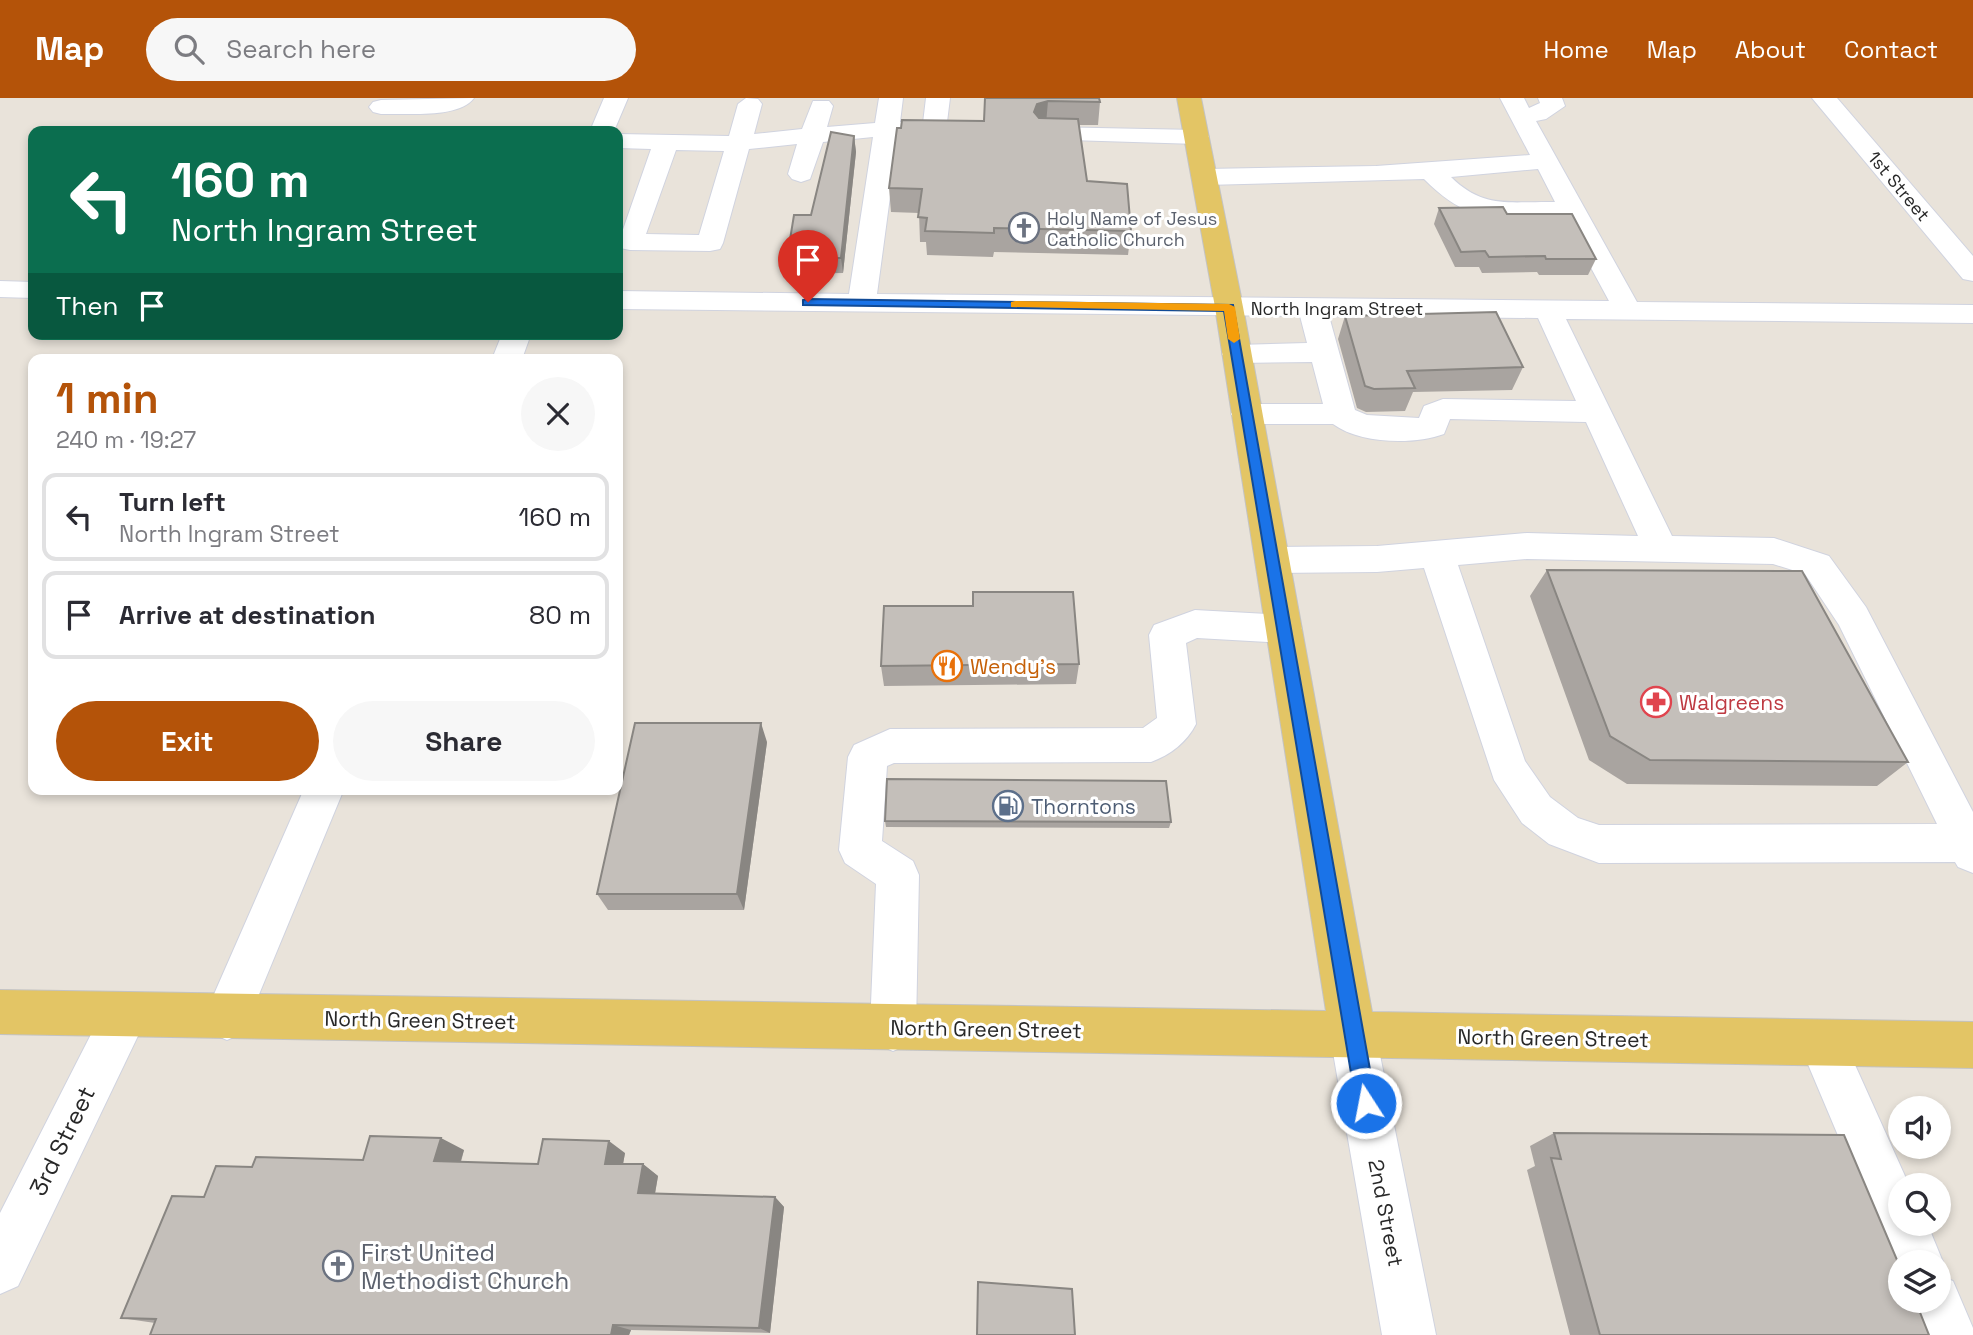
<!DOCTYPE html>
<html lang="en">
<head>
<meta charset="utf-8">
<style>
  body { margin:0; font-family:"Space Grotesk",sans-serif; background:#f7f7f7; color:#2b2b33; height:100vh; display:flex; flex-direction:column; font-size:26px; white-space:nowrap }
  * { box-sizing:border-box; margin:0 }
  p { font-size:23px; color:#7c7c81 }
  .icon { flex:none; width:38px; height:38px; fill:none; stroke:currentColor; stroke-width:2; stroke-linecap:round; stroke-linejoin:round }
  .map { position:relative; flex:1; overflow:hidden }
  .side { position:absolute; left:28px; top:256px; width:595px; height:441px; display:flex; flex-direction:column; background:#fff; border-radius:14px; box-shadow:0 4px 10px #0003 }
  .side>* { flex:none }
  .top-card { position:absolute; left:28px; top:28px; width:595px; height:214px; border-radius:14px; box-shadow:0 4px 10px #0003; background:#0b6e4f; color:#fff; overflow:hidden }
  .buttons { position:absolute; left:1888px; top:998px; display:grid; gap:14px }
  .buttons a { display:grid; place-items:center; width:63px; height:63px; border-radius:50%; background:#fff; box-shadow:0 4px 10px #0003; font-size:35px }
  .pin { position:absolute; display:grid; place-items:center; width:60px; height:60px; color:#fff; margin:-72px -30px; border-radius:50% 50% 50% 0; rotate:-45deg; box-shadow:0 0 7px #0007 }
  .pin .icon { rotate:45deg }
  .me { position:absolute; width:77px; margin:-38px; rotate:349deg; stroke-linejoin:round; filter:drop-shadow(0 0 5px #0008) }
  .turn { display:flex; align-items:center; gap:24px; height:147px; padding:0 28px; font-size:32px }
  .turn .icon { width:91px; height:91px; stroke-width:2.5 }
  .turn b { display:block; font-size:49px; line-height:60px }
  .then { display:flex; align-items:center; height:66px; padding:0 28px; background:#0003; gap:14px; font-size:26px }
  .round { display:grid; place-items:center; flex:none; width:74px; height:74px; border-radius:37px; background:#f7f7f7 }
  .summary { display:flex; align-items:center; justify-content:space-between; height:119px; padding:0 28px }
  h1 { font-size:42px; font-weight:700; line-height:52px; color:#b45309 }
  .action { display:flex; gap:14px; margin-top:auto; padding:14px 28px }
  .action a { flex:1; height:80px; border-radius:42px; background:#b45309; color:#fff; font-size:28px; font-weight:700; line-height:80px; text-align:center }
  .action a+a { background:#f7f7f7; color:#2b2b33 }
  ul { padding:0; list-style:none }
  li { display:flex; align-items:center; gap:21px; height:88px; margin:0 14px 10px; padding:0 14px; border:4px solid #e1e1e2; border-radius:14px }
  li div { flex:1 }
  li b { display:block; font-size:26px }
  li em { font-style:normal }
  header { display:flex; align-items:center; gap:42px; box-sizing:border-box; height:98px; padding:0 35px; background:#b45309; color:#fff }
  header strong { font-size:33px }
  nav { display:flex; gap:38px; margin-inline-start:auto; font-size:24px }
  .search { width:490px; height:63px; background:#f7f7f7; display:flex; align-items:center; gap:18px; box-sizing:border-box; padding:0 24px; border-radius:38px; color:#7c7c81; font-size:26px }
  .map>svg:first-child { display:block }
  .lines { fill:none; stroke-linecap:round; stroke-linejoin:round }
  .minor-casing { stroke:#d0d3df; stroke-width:2 }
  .major-casing { stroke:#c3c3c3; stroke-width:2 }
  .minor { fill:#fff; fill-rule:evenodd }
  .major { fill:#e3c565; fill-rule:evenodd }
  .wall { fill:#a9a4a0 }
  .shaded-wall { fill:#898682 }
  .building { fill:#c4bfba; stroke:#898682; stroke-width:2 }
  .route { fill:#1a73e8; stroke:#114b97; stroke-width:2 }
  .slow { fill:#f59e0b }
  .labels { text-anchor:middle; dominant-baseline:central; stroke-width:6; stroke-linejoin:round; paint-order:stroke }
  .far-street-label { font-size:18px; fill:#282828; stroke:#fff }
  .far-worship-label { font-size:18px; fill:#5b616d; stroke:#fff; text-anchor:start }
  .food-label { font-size:21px; fill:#c56008; stroke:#fff; text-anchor:start }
  .health-label { font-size:21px; fill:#be3a42; stroke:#fff; text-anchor:start }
  .service-label { font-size:21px; fill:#4e5e75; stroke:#fff; text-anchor:start }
  .street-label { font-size:21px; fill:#282828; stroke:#fff }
  .near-street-label { font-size:24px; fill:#282828; stroke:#fff }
  .near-worship-label { font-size:24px; fill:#5b616d; stroke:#fff; text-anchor:start }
</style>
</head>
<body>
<header>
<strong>Map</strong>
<div class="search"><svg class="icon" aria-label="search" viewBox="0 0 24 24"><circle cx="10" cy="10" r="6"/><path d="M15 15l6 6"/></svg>Search here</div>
<nav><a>Home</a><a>Map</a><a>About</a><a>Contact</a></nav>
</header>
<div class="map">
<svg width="1973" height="1237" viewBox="0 0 1973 1237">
  <rect width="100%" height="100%" fill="#e9e3da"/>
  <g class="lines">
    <!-- minor casing -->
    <g class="minor-casing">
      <path id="minor" d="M474 0C459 21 405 15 381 16L373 14 369 9 373 4 381 2Z
        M604 0H628L614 33H590Z
        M746 0 758 1 762 6 754 36 802 31 813 3H829L833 8 827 29 875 25 879 0H903L900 24 923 25 926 0H950L946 32 943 37 898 39 877 196 1609 203 1564 120C1499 119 1473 130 1424 81L1206 87 1197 84 1193 79 1197 74 1206 71 1376 68 1530 57 1500 0H1524L1529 10 1540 5 1538 0H1562L1565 8 1546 21 1536 23 1637 204 1973 207V225L1566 221 1672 438 1774 440 1829 458 1866 509 1973 714V775L1958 769 1955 764 1599 765 1549 746 1522 725 1494 682 1424 470 1377 474 1272 475 1260 471 1255 462 1260 453 1272 449 1377 448 1527 435 1638 438 1586 324 1450 321 1444 336C1414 347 1360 346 1333 326H1247L1236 323 1231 316 1236 309 1247 306H1323L1312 264 1237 265 1227 263 1222 256 1227 249 1237 247 1307 245 1300 218 618 211V193L849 196 873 39 823 44 810 81 801 84 792 81 788 76 797 46 749 51 723 145 720 151 710 153 630 152 620 150 618 146 651 51 618 50V36L729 38 738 6ZM676 52 724 53 699 137 646 136ZM1538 71 1555 104C1512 103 1484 112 1451 79ZM1329 218 1538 220 1576 303 1443 301 1424 308 1419 320 1367 317 1355 312ZM1527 461 1773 466 1805 476 1839 527 1937 726 1599 727 1578 720 1550 699 1525 663 1458 467Z
        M1812 0H1837L1973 158V183L1963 181Z
        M1047 29 1197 32 1206 34 1209 39 1206 44 1197 46 1038 41 1035 36 1038 31Z
        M0 183 33 184V200L0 199Z
        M502 236H531L522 261H492Z
        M1195 512 1284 517 1297 521 1302 531 1297 541 1284 545 1197 540 1186 545 1196 626C1187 644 1170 657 1151 664L894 665 887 668 882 743 913 763 919 777 916 930 909 946 893 953 877 946 870 930 876 786 845 765 839 752 848 659 854 647 890 631 1143 630 1157 620 1149 537 1154 527Z
        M304 691H344L243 935 227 942 211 935 204 919Z
        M125 894 141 901 148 917 18 1188 0 1196V1115L109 901Z
        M1353 914 1369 921 1376 937 1436 1237H1382L1330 937 1337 921Z
        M1822 922 1838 929 1909 1087H1900V1125H1927L1943 1164 1939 1173V1164H1900L1899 1182 1799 945 1806 929Z
        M1939 1178 1953 1183 1973 1230V1237H1922L1908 1202H1939Z"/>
    </g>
    <!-- major casing -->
    <g class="major-casing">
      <path id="major" d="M1177 0H1201L1243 209 1372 914 1973 924V970L0 936V892L1326 913 1215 209Z"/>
    </g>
    <!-- minor -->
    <use href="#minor" class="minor"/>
    <!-- major -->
    <use href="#major" class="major"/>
  </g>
  <!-- wall -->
  <path class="wall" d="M985 0 1100 4 1098 27H1079L1087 83 1131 133 1128 157 994 154 993 159 927 157 926 144H920L919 115 891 114 889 90 984 23Z
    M854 38 856 54 843 175 790 176 787 160Z
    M1439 110 1507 116 1596 161 1588 177H1539L1537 174 1482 175 1479 169H1455L1434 126Z
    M1345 218 1523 269 1512 292 1413 294 1405 313 1366 314 1357 310 1338 241Z
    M1547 472 1908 664 1877 688 1627 686 1589 662 1530 498Z
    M1079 566 1076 586 884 588 881 568Z
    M767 644 744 812H608L597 796Z
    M885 723 1171 724 1169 730 886 729Z
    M1554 1035 1929 1237H1570L1527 1072 1535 1068 1530 1048Z
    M464 1052 461 1064 538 1066 625 1055 623 1066H643L658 1078 655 1096 775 1099 784 1109 770 1235 631 1232 629 1237H150L155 1225 121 1220 204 1099 252 1069 363 1062Z"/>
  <!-- shaded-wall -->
  <path class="shaded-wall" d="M1048 3 1046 26 1033 37 1034 14 1037 6Z
    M854 38 856 54 843 175 841 160Z
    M761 625 767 644 744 812 737 796Z
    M441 1040 464 1052 457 1075 434 1063Z
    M609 1043 625 1055 621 1077 605 1066Z
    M643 1066 658 1078 653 1106 638 1095Z
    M775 1099 784 1109 770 1235 759 1230Z
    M613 1227 631 1232 629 1237H611Z"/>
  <!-- building -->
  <path class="building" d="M985 0H1099L1100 4 1048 3 1037 6 1034 14 1039 20 1078 21 1087 83 1127 86 1131 133 994 130V135L925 133 927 120 918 119 922 91 889 90 897 30H901L902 22 984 23Z
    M831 34 854 38 841 160H787L794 117H811Z
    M1503 109 1507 116H1572L1596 161H1546L1545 158 1489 159 1485 153 1461 154 1439 110Z
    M1496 214 1523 269 1407 273 1415 290 1374 291 1365 288 1345 218Z
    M1547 472 1802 473 1908 664 1650 662 1610 638Z
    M973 494H1073L1079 566 881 568 884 508H973Z
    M635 625H761L737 796H597Z
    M887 681 1166 683 1171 724 885 723Z
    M1554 1035 1844 1037 1900 1169V1202H1915L1929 1237H1600L1551 1060 1561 1061Z
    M370 1038 441 1040 434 1063 538 1066 543 1041 609 1043 605 1066H643L638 1095 775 1099 759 1230 613 1227 611 1237H150L156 1221 121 1220 172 1098 204 1099 216 1068 252 1069 256 1059 363 1062Z
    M978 1184 1072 1191 1075 1237H977Z"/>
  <!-- route -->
  <path class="route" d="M808 201 1233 207 1376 1005 1373 1012 1366 1015 1359 1012 1356 1005 1224 213 803 207V202Z"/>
  <!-- slow -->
  <path class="slow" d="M1015 203 1229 206 1235 209 1240 241 1234 245 1228 241 1224 213 1011 209V204Z"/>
  <!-- icons -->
  <defs>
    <g id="church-ring" transform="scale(1.575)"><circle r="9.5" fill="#fff" stroke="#6b7280" stroke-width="1.5"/><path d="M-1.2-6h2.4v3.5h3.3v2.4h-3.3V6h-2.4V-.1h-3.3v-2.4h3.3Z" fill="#6b7280"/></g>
    <g id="restaurant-ring" transform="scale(1.575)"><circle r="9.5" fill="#fff" stroke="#e8710a" stroke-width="1.5"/><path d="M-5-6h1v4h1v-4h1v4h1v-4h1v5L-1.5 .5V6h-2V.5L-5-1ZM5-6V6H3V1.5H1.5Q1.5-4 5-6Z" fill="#e8710a"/></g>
    <g id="pharmacy-ring" transform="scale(1.575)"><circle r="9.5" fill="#fff" stroke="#e0444e" stroke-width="1.5"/><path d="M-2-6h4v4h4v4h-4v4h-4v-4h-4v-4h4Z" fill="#e0444e"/></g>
    <g id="fuel-ring" transform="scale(1.575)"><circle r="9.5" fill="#fff" stroke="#5c6f8a" stroke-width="1.5"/><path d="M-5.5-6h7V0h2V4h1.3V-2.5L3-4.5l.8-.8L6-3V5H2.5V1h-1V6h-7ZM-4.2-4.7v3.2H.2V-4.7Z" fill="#5c6f8a"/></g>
  </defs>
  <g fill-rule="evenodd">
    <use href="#church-ring" x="1024" y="130"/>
    <use href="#restaurant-ring" x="947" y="568"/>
    <use href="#pharmacy-ring" x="1656" y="604"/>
    <use href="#fuel-ring" x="1008" y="708"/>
    <use href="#church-ring" x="338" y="1168"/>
  </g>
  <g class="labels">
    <!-- far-street labels -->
    <g class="far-street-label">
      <text transform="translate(1899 88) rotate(50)">1st Street</text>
      <text x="1337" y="210">North Ingram Street</text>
    </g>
    <!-- far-worship labels -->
    <g class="far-worship-label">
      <text x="1047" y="120">Holy Name of Jesus<tspan x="1047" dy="21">Catholic Church</tspan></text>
    </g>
    <!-- food labels -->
    <g class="food-label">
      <text x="970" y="568">Wendy's</text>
    </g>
    <!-- health labels -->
    <g class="health-label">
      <text x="1679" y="604">Walgreens</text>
    </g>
    <!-- service labels -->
    <g class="service-label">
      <text x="1031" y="708">Thorntons</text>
    </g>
    <!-- street labels -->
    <g class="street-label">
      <text transform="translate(420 922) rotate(1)">North Green Street</text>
      <text transform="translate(986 931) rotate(1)">North Green Street</text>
      <text transform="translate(1553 940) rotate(1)">North Green Street</text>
      <text transform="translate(1386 1115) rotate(79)">2nd Street</text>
    </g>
    <!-- near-street labels -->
    <g class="near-street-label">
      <text transform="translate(62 1043) rotate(-64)">3rd Street</text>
    </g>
    <!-- near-worship labels -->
    <g class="near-worship-label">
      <text x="361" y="1154">First United<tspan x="361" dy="28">Methodist Church</tspan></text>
    </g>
  </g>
</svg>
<div class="buttons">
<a><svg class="icon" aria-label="sound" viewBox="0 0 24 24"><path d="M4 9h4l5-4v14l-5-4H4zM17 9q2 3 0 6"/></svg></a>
<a><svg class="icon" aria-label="search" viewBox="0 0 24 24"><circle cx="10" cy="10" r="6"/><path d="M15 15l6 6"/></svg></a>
<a><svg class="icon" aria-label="layers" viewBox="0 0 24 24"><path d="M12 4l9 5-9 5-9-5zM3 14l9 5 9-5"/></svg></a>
</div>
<div class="pin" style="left:808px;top:204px;background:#d93025"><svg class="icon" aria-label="arrive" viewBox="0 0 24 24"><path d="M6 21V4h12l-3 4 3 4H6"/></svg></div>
<svg class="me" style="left:1366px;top:1005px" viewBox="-20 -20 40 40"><circle r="17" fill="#1a73e8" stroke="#fff" stroke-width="3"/><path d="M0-11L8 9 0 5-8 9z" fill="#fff"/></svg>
<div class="top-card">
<div class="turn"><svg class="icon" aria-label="left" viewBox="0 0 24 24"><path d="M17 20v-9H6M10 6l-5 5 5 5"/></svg><div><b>160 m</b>North Ingram Street</div></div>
<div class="then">Then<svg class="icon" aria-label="arrive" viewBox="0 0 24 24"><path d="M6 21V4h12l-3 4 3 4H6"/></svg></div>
</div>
<section class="side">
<div class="summary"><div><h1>1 min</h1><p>240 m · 19:27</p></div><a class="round"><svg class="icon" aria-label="close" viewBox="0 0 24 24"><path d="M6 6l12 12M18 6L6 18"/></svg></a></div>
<ul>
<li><svg class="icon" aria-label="left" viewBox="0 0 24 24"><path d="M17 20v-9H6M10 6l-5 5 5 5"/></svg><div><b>Turn left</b><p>North Ingram Street</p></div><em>160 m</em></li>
<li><svg class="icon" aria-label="arrive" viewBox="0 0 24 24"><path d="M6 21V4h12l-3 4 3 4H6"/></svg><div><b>Arrive at destination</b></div><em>80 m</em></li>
</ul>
<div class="action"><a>Exit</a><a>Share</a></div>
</section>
</div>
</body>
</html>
